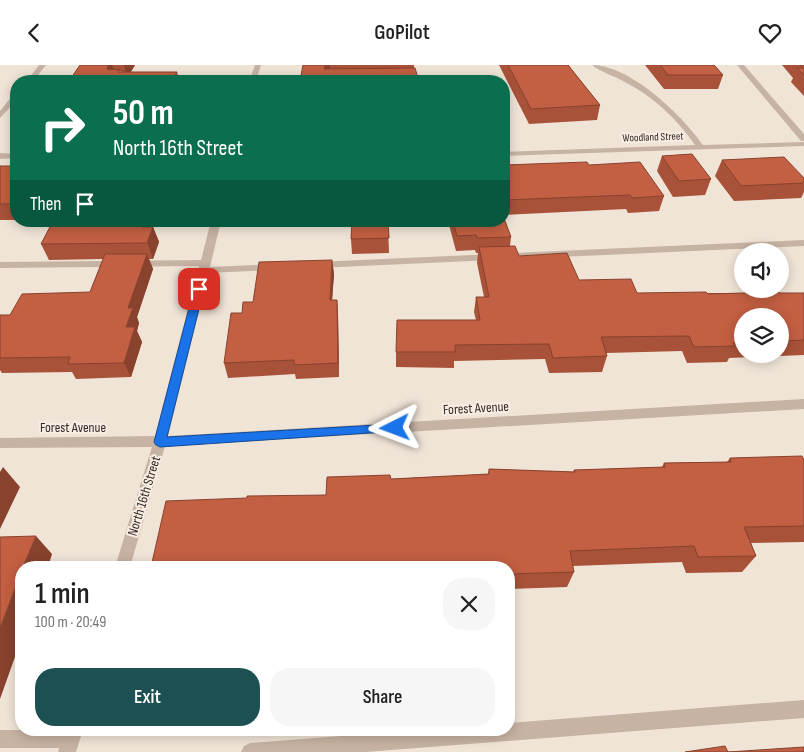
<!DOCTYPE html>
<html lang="en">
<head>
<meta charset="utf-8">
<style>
  body { margin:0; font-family:"Sofia Sans Condensed",sans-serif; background:#f6f6f6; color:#202124; height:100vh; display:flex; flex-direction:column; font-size:19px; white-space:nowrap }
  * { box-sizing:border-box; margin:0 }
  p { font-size:16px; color:#757577 }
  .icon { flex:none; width:28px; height:28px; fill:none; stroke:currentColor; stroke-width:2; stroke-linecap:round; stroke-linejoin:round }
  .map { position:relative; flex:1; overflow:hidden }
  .drawer { position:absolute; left:15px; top:496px; width:500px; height:175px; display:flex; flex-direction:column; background:#fff; border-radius:20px; box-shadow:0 2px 12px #0003 }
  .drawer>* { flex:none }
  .top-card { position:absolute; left:10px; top:10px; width:500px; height:152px; border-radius:20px; box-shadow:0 2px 12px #0003; background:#0b6e4f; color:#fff; overflow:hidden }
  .buttons { position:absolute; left:734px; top:178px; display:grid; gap:10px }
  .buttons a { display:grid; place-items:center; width:55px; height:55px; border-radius:50%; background:#fff; box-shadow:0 2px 12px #0003; font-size:25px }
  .pin { position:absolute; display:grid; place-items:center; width:42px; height:42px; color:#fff; margin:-21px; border-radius:10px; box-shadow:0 2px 8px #0006 }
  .me { position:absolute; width:55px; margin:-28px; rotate:267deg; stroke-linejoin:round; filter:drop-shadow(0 0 4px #0008) }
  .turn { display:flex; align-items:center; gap:18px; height:105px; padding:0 20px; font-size:22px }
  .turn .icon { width:65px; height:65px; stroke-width:2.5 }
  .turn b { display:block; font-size:35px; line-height:42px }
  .then { display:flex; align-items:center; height:48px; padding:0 20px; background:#0003; gap:10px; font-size:19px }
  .round { display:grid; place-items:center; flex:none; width:52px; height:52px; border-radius:20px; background:#f6f6f6 }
  .summary { display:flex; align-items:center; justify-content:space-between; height:85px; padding:0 20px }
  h1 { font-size:30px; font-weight:600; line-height:38px }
  .primary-button { display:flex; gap:10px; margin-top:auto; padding:10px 20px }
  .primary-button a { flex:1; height:58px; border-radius:20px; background:#1c5052; color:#fff; font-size:20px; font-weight:600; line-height:58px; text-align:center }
  .primary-button a+a { background:#f6f6f6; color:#202124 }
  header { display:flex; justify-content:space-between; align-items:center; height:65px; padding:0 20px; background:#fff; font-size:22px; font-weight:600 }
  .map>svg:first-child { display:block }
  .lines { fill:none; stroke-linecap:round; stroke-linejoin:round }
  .minor { fill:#c7b3a3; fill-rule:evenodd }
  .wall { fill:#a85239; fill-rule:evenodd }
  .shaded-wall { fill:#88422e }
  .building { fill:#c35f42; stroke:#88422e }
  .route { fill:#1a73e8; stroke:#114b97 }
  .labels { text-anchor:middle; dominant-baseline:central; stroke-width:4; stroke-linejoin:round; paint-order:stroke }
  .far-street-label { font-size:11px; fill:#322925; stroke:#f8eee3 }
  .street-label { font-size:14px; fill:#322925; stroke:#f8eee3 }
</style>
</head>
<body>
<header><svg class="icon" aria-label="back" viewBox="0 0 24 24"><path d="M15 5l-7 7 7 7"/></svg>GoPilot<svg class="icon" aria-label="heart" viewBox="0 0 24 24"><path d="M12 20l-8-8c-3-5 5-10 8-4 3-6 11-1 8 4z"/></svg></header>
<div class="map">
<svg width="804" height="687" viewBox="0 0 804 687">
  <rect width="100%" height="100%" fill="#f0e4d7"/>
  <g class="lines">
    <!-- minor -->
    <path class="minor" d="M39 0H46L35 14H57L60 16H27Z
      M255 0H261L256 16 159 15 163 13 250 14Z
      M592 0C630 0 682 50 703 80L804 77V81L504 91V87L695 80C676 53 653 31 623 16 613 10 600 7 592 0Z
      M737 0H744L804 69V76H801Z
      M483 10 485 11V13L401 16 397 14 401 12Z
      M13 30H16V36L0 53V46Z
      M0 88 16 89V93L0 94Z
      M211 156H221L210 202 275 199 280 202 275 205 208 208 168 371 804 334V344L165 381 130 502H115L152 382 0 383V373L155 371 199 201 0 203V197L201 195Z
      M804 175V181L317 203 312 200 317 197Z
      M804 635V653L366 687H241L244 681 250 678 418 665H509V658Z
      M0 665H83L76 687H58L59 683H0Z"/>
  </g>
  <!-- wall -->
  <path class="wall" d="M80 0H135L131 7 179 16Z
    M303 0H414V3L419 16Z
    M499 0H568L600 40 597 55 529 59Z
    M645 0H714L723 10 718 24H664Z
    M782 0H804V31L791 17 793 13Z
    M662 91 711 114 705 130 673 132 657 106Z
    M722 95 804 113V127L801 133 734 136 715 111Z
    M504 100H589L664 131 659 146 628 148 626 144 504 150Z
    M0 101H16V155H0Z
    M352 156H394V161H388L389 188 352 189 351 174Z
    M448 156H504L511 172 510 181 519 191 579 215 637 228H804V290L729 293 727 297 687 298 682 286 606 288 607 291 602 307 549 308 545 294 454 296V303L396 302V287L476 255 474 247 476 232H484L477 198 478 188H476L475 185 456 186ZM742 251H780V289H742Z
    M153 162 159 177 153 194H149L153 204 137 252 139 258 137 266 142 277 131 312 76 314 72 307 2 308 0 305V250H10L90 227 103 194 49 195 41 179Z
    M332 195 334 209 332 235H337L338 249 339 312 296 314 295 309 228 313 224 298 253 237Z
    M730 393 804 395V477L751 478 756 491 742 507 686 508 682 497 573 501 574 507 567 522 509 524V502H151L326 430 391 414 488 409 489 404 573 407 574 405 662 402 664 398 727 397Z"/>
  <!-- shaded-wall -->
  <path class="shaded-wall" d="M110 0H112L116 12 107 4 108 1Z
    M124 0H135L127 12Z
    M327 0H330L331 12 324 4 325 1Z
    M177 7 179 16H172Z
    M144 156H155L153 162 159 177 153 194 142 162Z
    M147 189 153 204 137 252 139 258 137 266 142 277 131 312 124 298 128 243Z
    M332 195 334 209 331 249 330 235Z
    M337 235 338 249 339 312 338 298Z
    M3 402 20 422 0 464V407Z
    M36 471 52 489 48 502H23Z
    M21 508V575L0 634V563Z"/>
  <!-- building -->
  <path class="building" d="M80 0H110L108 1 107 4 120 5 118 7H177L172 16H69Z
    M303 0H327L325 1 324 4 415 3 419 16H300Z
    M508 0H568L600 40 531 44Z
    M660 0H714L723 10H668Z
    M800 0H804V10L797 3H803Z
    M692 89 711 114 679 116 662 91Z
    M784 92 804 113V118L741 121 722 95Z
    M587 97 589 100 640 97 664 131 632 133 630 130 504 135V100Z
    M0 101H16V139H0Z
    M504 153 511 172 477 173 476 170 457 171 453 156H504Z
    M53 156H144L142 162H153L147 178 41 179Z
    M352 156H388L389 173 351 174Z
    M515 181 519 191 567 188 579 215 631 214 637 228 706 227 708 229 779 227 780 228H804V275L780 276V251H742V277L733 278 735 281 694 282 689 271 601 272 607 291 553 293 549 279 455 280V287H396L397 255H480L476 232H489L479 182Z
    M105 189H147L128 243H133L126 262H135L124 298 68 299 70 292 0 293V250H10L22 229 90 227Z
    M332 195 330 235H337L338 298 294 300V295L224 298 231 248H242L243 237H253L259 197Z
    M802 391 804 395V461L744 462 756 491 698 492 694 481 570 486 574 507 509 509V502H415L414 501 373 502H151L166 436 247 433V431L326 430 327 412 390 410 391 414 489 409V404L575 407 574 405 665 402 664 398 731 397 730 393Z
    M36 471 23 502H21V508L0 563V472Z
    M725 681 728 687 804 682V687H685Z"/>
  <!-- route -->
  <path class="route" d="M199 221 204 224 167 372 395 359 401 363 399 366 160 382 156 380 154 377 194 224Z"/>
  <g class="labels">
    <!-- far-street labels -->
    <g class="far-street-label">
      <text transform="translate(653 72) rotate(-2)">Woodland Street</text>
    </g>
    <!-- street labels -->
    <g class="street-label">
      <text transform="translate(476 343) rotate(-3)">Forest Avenue</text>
      <text x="73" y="362">Forest Avenue</text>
      <text transform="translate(144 431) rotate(-73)">North 16th Street</text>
    </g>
  </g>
</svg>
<div class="buttons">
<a><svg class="icon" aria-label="sound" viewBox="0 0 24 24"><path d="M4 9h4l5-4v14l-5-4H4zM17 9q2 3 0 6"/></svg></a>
<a><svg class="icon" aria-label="layers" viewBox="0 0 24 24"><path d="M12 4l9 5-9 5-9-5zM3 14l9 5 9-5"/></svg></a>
</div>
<div class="pin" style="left:199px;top:224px;background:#d93025"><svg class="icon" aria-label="arrive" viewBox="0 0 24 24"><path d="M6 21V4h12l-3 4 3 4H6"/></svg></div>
<svg class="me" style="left:395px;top:363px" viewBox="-20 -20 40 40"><path d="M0-17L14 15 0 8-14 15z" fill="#1a73e8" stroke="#fff" stroke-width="4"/></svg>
<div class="top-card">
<div class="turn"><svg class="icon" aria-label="right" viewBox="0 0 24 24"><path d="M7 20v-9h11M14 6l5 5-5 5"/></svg><div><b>50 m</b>North 16th Street</div></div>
<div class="then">Then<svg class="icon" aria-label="arrive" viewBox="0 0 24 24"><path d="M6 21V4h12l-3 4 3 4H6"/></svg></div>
</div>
<section class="drawer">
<div class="summary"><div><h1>1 min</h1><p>100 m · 20:49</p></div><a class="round"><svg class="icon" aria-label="close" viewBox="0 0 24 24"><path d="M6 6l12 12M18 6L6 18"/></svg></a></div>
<div class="primary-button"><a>Exit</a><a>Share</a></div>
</section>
</div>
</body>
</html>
